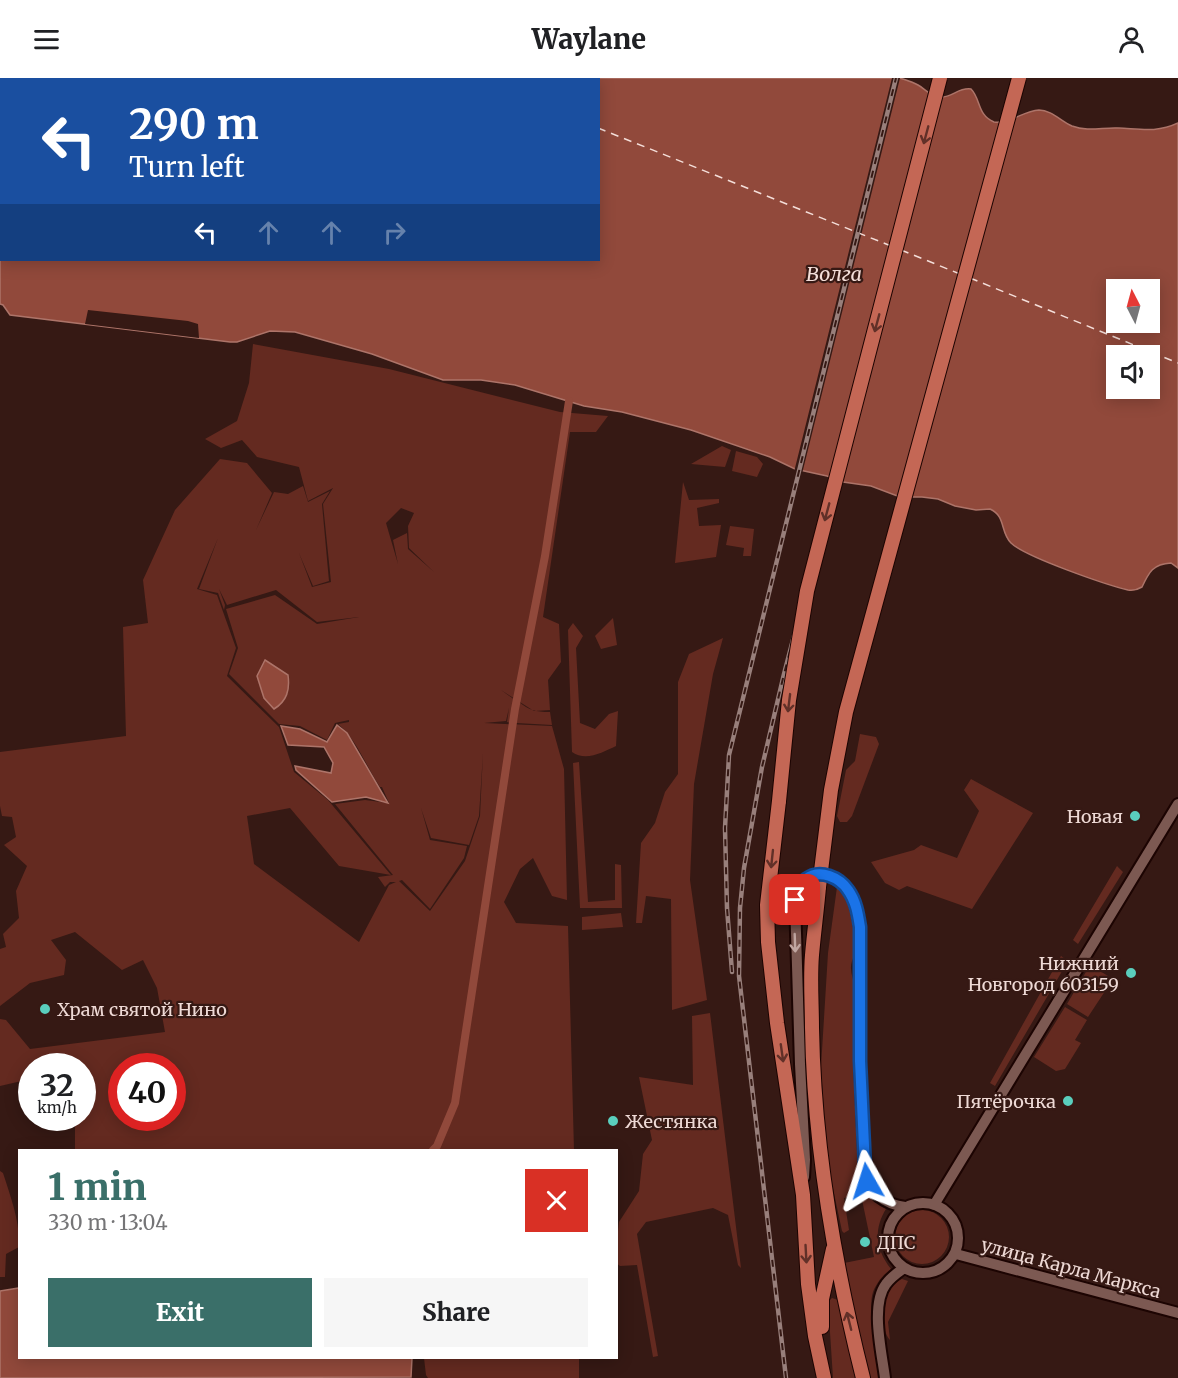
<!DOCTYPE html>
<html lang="en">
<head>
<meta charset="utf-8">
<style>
  body { margin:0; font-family:Merriweather,serif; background:#f6f6f6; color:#202124; height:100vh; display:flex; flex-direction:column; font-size:22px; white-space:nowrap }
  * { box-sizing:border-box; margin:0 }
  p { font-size:20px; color:#757577 }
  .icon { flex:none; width:33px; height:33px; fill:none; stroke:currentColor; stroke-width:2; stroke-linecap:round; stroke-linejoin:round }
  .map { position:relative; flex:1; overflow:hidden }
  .drawer { position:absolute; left:18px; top:1071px; width:600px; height:210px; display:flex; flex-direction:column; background:#fff; border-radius:0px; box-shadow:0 3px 15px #0003 }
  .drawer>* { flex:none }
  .banner { position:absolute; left:0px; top:0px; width:600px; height:183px; box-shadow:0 3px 15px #0003; background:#1a4fa0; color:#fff; overflow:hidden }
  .needle { width:39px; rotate:354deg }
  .buttons { position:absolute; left:1106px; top:201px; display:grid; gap:12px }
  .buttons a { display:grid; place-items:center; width:54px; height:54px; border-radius:0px; background:#fff; box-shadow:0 3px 15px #0003; font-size:30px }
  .speed { position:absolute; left:18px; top:975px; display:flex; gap:12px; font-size:30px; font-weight:700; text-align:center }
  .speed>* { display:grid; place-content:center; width:78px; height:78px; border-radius:50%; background:#fff; box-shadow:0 3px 15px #0003; line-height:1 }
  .speed small { font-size:15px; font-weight:400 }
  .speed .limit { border:9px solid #d22; background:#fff; color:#111 }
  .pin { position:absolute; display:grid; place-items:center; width:51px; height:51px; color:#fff; margin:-26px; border-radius:12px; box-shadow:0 3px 9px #0006 }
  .me { position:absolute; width:66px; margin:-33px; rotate:354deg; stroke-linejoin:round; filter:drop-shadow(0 0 4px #0008) }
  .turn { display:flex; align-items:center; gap:21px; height:126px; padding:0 30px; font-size:27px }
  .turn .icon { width:78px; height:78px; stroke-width:2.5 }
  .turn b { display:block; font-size:42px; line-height:51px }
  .lanes { display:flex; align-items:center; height:57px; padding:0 30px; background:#0003; justify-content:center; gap:30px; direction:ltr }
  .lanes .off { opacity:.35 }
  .round { display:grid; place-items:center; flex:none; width:63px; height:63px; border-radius:0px; background:#f6f6f6 }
  .overview { display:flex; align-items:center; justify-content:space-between; height:102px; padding:0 30px }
  h1 { font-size:36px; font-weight:800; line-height:45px; color:#3a6f69 }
  .primary-button { display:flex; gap:12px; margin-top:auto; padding:12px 30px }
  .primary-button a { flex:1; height:69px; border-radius:0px; background:#3a6f69; color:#fff; font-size:24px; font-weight:800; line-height:69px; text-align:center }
  .primary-button a+a { background:#f6f6f6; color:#202124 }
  header { display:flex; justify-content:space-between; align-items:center; height:78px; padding:0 30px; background:#fff; font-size:27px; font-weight:800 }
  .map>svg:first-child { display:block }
  .green { fill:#642a20; fill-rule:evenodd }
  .water { fill:#91493b; stroke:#ad7469; stroke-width:1.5; fill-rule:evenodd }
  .pier { fill:#361914 }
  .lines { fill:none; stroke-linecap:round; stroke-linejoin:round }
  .canal { stroke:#91493b; stroke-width:8 }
  .ferry { stroke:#f4ded9; stroke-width:1.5; stroke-dasharray:8 6; stroke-linecap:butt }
  .tertiary-casing { stroke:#1c0402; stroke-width:14 }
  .primary-casing { stroke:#1c0402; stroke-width:16 }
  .tertiary { stroke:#7c5952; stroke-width:10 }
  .primary { stroke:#c46755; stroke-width:14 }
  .rail-casing { stroke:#987f7b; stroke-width:4.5 }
  .rail { stroke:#361914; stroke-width:2; stroke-dasharray:7; stroke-linecap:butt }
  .primary-bridge-casing { stroke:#1c0402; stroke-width:16; stroke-linecap:butt }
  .primary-bridge { stroke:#c46755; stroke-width:14 }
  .oneway { stroke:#613028 }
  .oneway2 { stroke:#c0a6a1 }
  .route-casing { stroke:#114b97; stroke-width:15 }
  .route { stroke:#1a73e8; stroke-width:10 }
  .poi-dot { fill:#5acebd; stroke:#361914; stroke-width:2 }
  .labels { text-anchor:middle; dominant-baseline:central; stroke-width:4.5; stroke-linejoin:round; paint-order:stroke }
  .poi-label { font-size:18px; fill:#eed9d5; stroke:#361914; text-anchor:end }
  .street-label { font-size:18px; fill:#eed9d5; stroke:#361914 }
  .water-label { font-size:20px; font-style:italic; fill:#f4ded9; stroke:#361914 }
</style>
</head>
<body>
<header><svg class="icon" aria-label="menu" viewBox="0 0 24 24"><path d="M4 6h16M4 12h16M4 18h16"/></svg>Waylane<svg class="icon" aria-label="person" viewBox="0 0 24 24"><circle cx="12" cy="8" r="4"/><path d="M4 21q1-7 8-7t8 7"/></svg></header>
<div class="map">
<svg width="1178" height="1300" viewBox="0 0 1178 1300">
  <rect width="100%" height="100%" fill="#361914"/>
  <!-- green -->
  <path class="green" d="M253 266 389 291 560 334 608 338 596 354H570L543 539 559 546 561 584 548 602 550 632 534 633 501 612 515 622 511 645 507 644 509 630 506 643 484 645 552 648 564 691 567 822 552 818 533 780 520 791 504 824 516 845 568 848 574 1072H75V1040H82V988H32L31 1005 26 1002 0 1008V941L6 942 30 971 165 954 157 910 143 882 122 892 75 854 51 862 66 882 64 897 30 905 0 928V871L6 869 3 856 19 840 16 813 27 788 4 767 16 759 12 739 2 738 0 728V674L126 658 123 549 148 545 143 502 175 432 220 381 247 385 272 415 256 452 274 414 288 416 303 408 308 424 330 413 322 426 329 503 313 508 299 475 312 509 331 504 323 426 333 410 308 423 299 389 257 379 242 362 221 370 205 361 237 343 249 305ZM401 430 414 435 408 448 409 470 434 494 408 471 407 455 393 462 398 486 386 445ZM218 460 199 511 218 515 224 532 225 527 219 511 227 527 276 512 317 544 359 539 317 546 275 517 226 531 238 570 229 596 279 646 300 648 327 662 335 645 349 642V644L338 646C357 662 366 688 380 709H382L389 725 365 722 335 726 393 797 378 799 385 809 390 804H396L389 807 359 864 254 786 247 738 290 730 339 788 391 797 328 722 294 694 279 649 227 598 236 570 217 517 197 511ZM483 675 480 738 465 783 430 833 399 803 402 802 430 831 464 780 467 768 430 762 421 730 431 760 469 767 479 738ZM122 988H172V1040H122Z
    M722 368 731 372 725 389 691 386Z
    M736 373 757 379 763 386 757 399 732 393Z
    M683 404 689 422 719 421V425L697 430 699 448 721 447 716 479 675 485Z
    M730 448 754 451 751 478H743L744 470 726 467Z
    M613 540 617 567 601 571 595 558Z
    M573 545 583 558 576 570 580 645 595 651 609 636 618 633 616 668C603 674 586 684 572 674L568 552Z
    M723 560 713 596 694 706 690 802 707 922 672 932 671 821 646 818 642 845H636L641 765 655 745 665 714 678 696V604L689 576Z
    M519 624C529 632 535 634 550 634L552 647 516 645Z
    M860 656 876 659 879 666 852 738 847 744H840L837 738 846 692 855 683Z
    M579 684 588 824 615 822V786L621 787 622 830H580L573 685Z
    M971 701 1033 735 972 831 907 808 899 812 885 805 871 784 914 772 921 767 957 780 979 733 964 712Z
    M1117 788 1123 794 1078 866 1073 862Z
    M837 809C851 819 857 852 857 870 856 874 854 878 852 883 849 892 853 901 856 910V1038L860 1098 866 1115 874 1124 886 1131C873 1152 876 1172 891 1191 883 1197 877 1204 873 1214 867 1233 877 1278 880 1300H868L853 1241 852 1218 844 1185 874 1179 861 1117 844 1120 849 1152 844 1155 842 1153 827 1082 821 989 828 875Z
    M621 835 623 849 582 852V839Z
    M1061 878 1068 883 995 1008 990 1005Z
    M1090 887 1113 901 1088 939 1067 926Z
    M1065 929 1087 942 1075 962 1081 965 1065 991 1056 993 1034 979Z
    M710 935 741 1190 738 1187 728 1137 713 1130 646 1144 637 1156 658 1278 653 1279 637 1187 620 1188 616 1185 617 1162 619 1144 639 1113 643 1076 652 1062 639 999 693 1007 692 938Z
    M0 1093 3 1095C11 1120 20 1143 19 1169L6 1176 5 1199H0Z
    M895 1159a27 27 0 1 1 54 0a27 27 0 1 1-54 0Z
    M902 1201 908 1203 888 1244 890 1262C877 1248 883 1208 902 1201Z
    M832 1220 838 1222 856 1300H833L828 1224Z
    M424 1280H579V1300H428L426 1297Z"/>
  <!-- water -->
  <path class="water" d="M0 0H900C906 2 913 4 918 7 925 11 930 18 939 19 951 21 958 9 971 11 981 21 977 37 994 44 1010 46 1023 33 1039 32 1051 32 1061 43 1072 48 1088 54 1103 49 1119 50 1140 51 1157 55 1178 45V490L1171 485C1153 486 1149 494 1142 509 1137 512 1134 513 1128 512 1107 507 1025 479 1011 465 1000 454 1006 438 990 431L976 432 955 428 938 421 922 419H900L871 408 843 404 827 398 795 391 770 379 691 352 622 334 584 328 515 307 481 302H443L372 276 295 254 270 253 237 264H230L10 237 3 227 0 226ZM2 2H598V182H2ZM1116 212H1149V244H1116ZM1116 278H1149V310H1116Z
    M265 582 288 597C290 612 287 623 274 631L264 620 257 598Z
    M337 647 347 655 388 725 366 719 332 724 296 692 295 688 331 695 333 685 324 669 288 667 281 648 300 651 327 664Z
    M19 1210 20 1280H412L411 1299 0 1300V1213Z"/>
  <!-- pier -->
  <path class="pier" d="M892 0H900L802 396 794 394Z
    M88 232 188 243 198 246 199 260 85 246Z"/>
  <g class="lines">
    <!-- canal -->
    <path class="canal" d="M433 1072 437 1068 455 1025 515 631 545 478 569 323"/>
    <!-- ferry -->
    <path class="ferry" d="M476 0 480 2
      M598 50 891 168
      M901 172 960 196
      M970 200 1178 285"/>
    <!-- tertiary casing -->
    <g class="tertiary-casing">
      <path id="tertiary" d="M804 1099 805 1082 800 986 795 822C798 815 800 805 806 801 820 790 840 800 848 812 856 823 858 836 860 849V983L865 1096C871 1117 885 1126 905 1129
        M888 1160a35 35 0 1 1 70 0a35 35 0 1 1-70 0Z
        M934 1127 1178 726
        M956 1176 1178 1235
        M885 1300C882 1275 870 1227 886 1206 891 1199 897 1195 904 1190"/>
    </g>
    <!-- primary casing -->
    <g class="primary-casing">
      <path id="primary" d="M779 723 767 827 768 864 777 945 803 1117 808 1206 815 1258 824 1300
        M819 809C817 832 814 854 812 877 810 901 812 926 812 950 814 1069 834 1185 863 1300
        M822 1249V1221L833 1171"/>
    </g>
    <!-- tertiary -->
    <use href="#tertiary" class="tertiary"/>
    <!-- primary -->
    <use href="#primary" class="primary"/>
    <!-- rail casing -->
    <g class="rail-casing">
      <path id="rail" d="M732 894 727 830 725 750 729 677 896 0
        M786 1300 739 898 740 830 744 790 762 689 784 596 940 0"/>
    </g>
    <!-- rail -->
    <use href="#rail" class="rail"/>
    <!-- primary-bridge casing -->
    <g class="primary-bridge-casing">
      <path id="primary-bridge" d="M779 723 789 622 807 513 940 0
        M819 809 831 712 846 634 1019 0"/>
    </g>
    <!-- primary-bridge -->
    <use href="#primary-bridge" class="primary-bridge"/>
  </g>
  <!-- one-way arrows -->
  <defs><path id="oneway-shaft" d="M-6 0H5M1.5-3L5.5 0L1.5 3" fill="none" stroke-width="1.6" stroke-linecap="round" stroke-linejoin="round" transform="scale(1.5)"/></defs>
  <g class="oneway">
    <use href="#oneway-shaft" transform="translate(926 57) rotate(105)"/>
    <use href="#oneway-shaft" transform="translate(877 245) rotate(105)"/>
    <use href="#oneway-shaft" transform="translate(827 434) rotate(105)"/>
    <use href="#oneway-shaft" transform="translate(789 625) rotate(97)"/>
    <use href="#oneway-shaft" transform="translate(772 781) rotate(96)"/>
    <use href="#oneway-shaft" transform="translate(782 975) rotate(82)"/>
    <use href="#oneway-shaft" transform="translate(806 1176) rotate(87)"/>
    <use href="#oneway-shaft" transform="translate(849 1243) rotate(-104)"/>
  </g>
  <use class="oneway2" href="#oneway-shaft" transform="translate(795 865) rotate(88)"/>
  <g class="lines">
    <!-- route casing -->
    <g class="route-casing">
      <path id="route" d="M795 822C798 815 800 805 806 801 820 790 840 800 848 812 856 823 858 836 860 849V983L865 1089 867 1103"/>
    </g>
    <!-- route -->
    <use href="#route" class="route"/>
  </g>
  <!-- markers -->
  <g class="poi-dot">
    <circle cx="1135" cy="738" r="6"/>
    <circle cx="1131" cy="895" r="6"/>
    <circle cx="45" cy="931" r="6"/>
    <circle cx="1068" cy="1023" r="6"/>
    <circle cx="613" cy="1043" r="6"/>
    <circle cx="865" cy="1164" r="6"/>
  </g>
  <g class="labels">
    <!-- poi labels -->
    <g class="poi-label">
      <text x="1123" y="738">Новая</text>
      <text x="1119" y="885">Нижний<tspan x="1119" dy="21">Новгород 603159</tspan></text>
      <text x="57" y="931" text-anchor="start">Храм святой Нино</text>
      <text x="1056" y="1023">Пятёрочка</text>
      <text x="625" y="1043" text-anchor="start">Жестянка</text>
      <text x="877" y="1164" text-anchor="start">ДПС</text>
    </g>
    <!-- street labels -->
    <g class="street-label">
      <text transform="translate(1071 1190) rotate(15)">улица Карла Маркса</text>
    </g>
    <!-- water labels -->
    <g class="water-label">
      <text x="834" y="195">Волга</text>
    </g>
  </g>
</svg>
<div class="buttons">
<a><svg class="needle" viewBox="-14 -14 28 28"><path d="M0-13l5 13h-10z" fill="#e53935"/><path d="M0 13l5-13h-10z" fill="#757577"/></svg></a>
<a><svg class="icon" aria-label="sound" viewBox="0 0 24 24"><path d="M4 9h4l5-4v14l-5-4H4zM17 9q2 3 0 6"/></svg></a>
</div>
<div class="speed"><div>32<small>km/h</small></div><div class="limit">40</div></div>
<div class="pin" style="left:795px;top:822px;background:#d93025"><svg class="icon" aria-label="arrive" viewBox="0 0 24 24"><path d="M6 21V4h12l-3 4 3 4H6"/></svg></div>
<svg class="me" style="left:867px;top:1103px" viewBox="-20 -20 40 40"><path d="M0-17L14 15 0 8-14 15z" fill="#1a73e8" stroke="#fff" stroke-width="4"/></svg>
<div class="banner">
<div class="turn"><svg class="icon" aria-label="left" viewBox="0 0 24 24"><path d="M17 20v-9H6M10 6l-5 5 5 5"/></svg><div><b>290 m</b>Turn left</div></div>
<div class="lanes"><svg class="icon" aria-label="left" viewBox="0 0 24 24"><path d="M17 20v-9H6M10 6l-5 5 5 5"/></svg><svg class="icon off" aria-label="ahead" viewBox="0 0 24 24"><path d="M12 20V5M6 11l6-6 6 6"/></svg><svg class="icon off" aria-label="ahead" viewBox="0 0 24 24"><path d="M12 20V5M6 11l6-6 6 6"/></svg><svg class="icon off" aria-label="right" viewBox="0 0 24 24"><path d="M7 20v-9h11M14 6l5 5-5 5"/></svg></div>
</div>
<section class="drawer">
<div class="overview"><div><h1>1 min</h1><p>330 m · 13:04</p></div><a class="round" style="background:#d93025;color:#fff"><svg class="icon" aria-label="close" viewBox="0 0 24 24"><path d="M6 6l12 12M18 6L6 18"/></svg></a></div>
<div class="primary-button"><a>Exit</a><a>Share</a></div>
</section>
</div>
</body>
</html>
